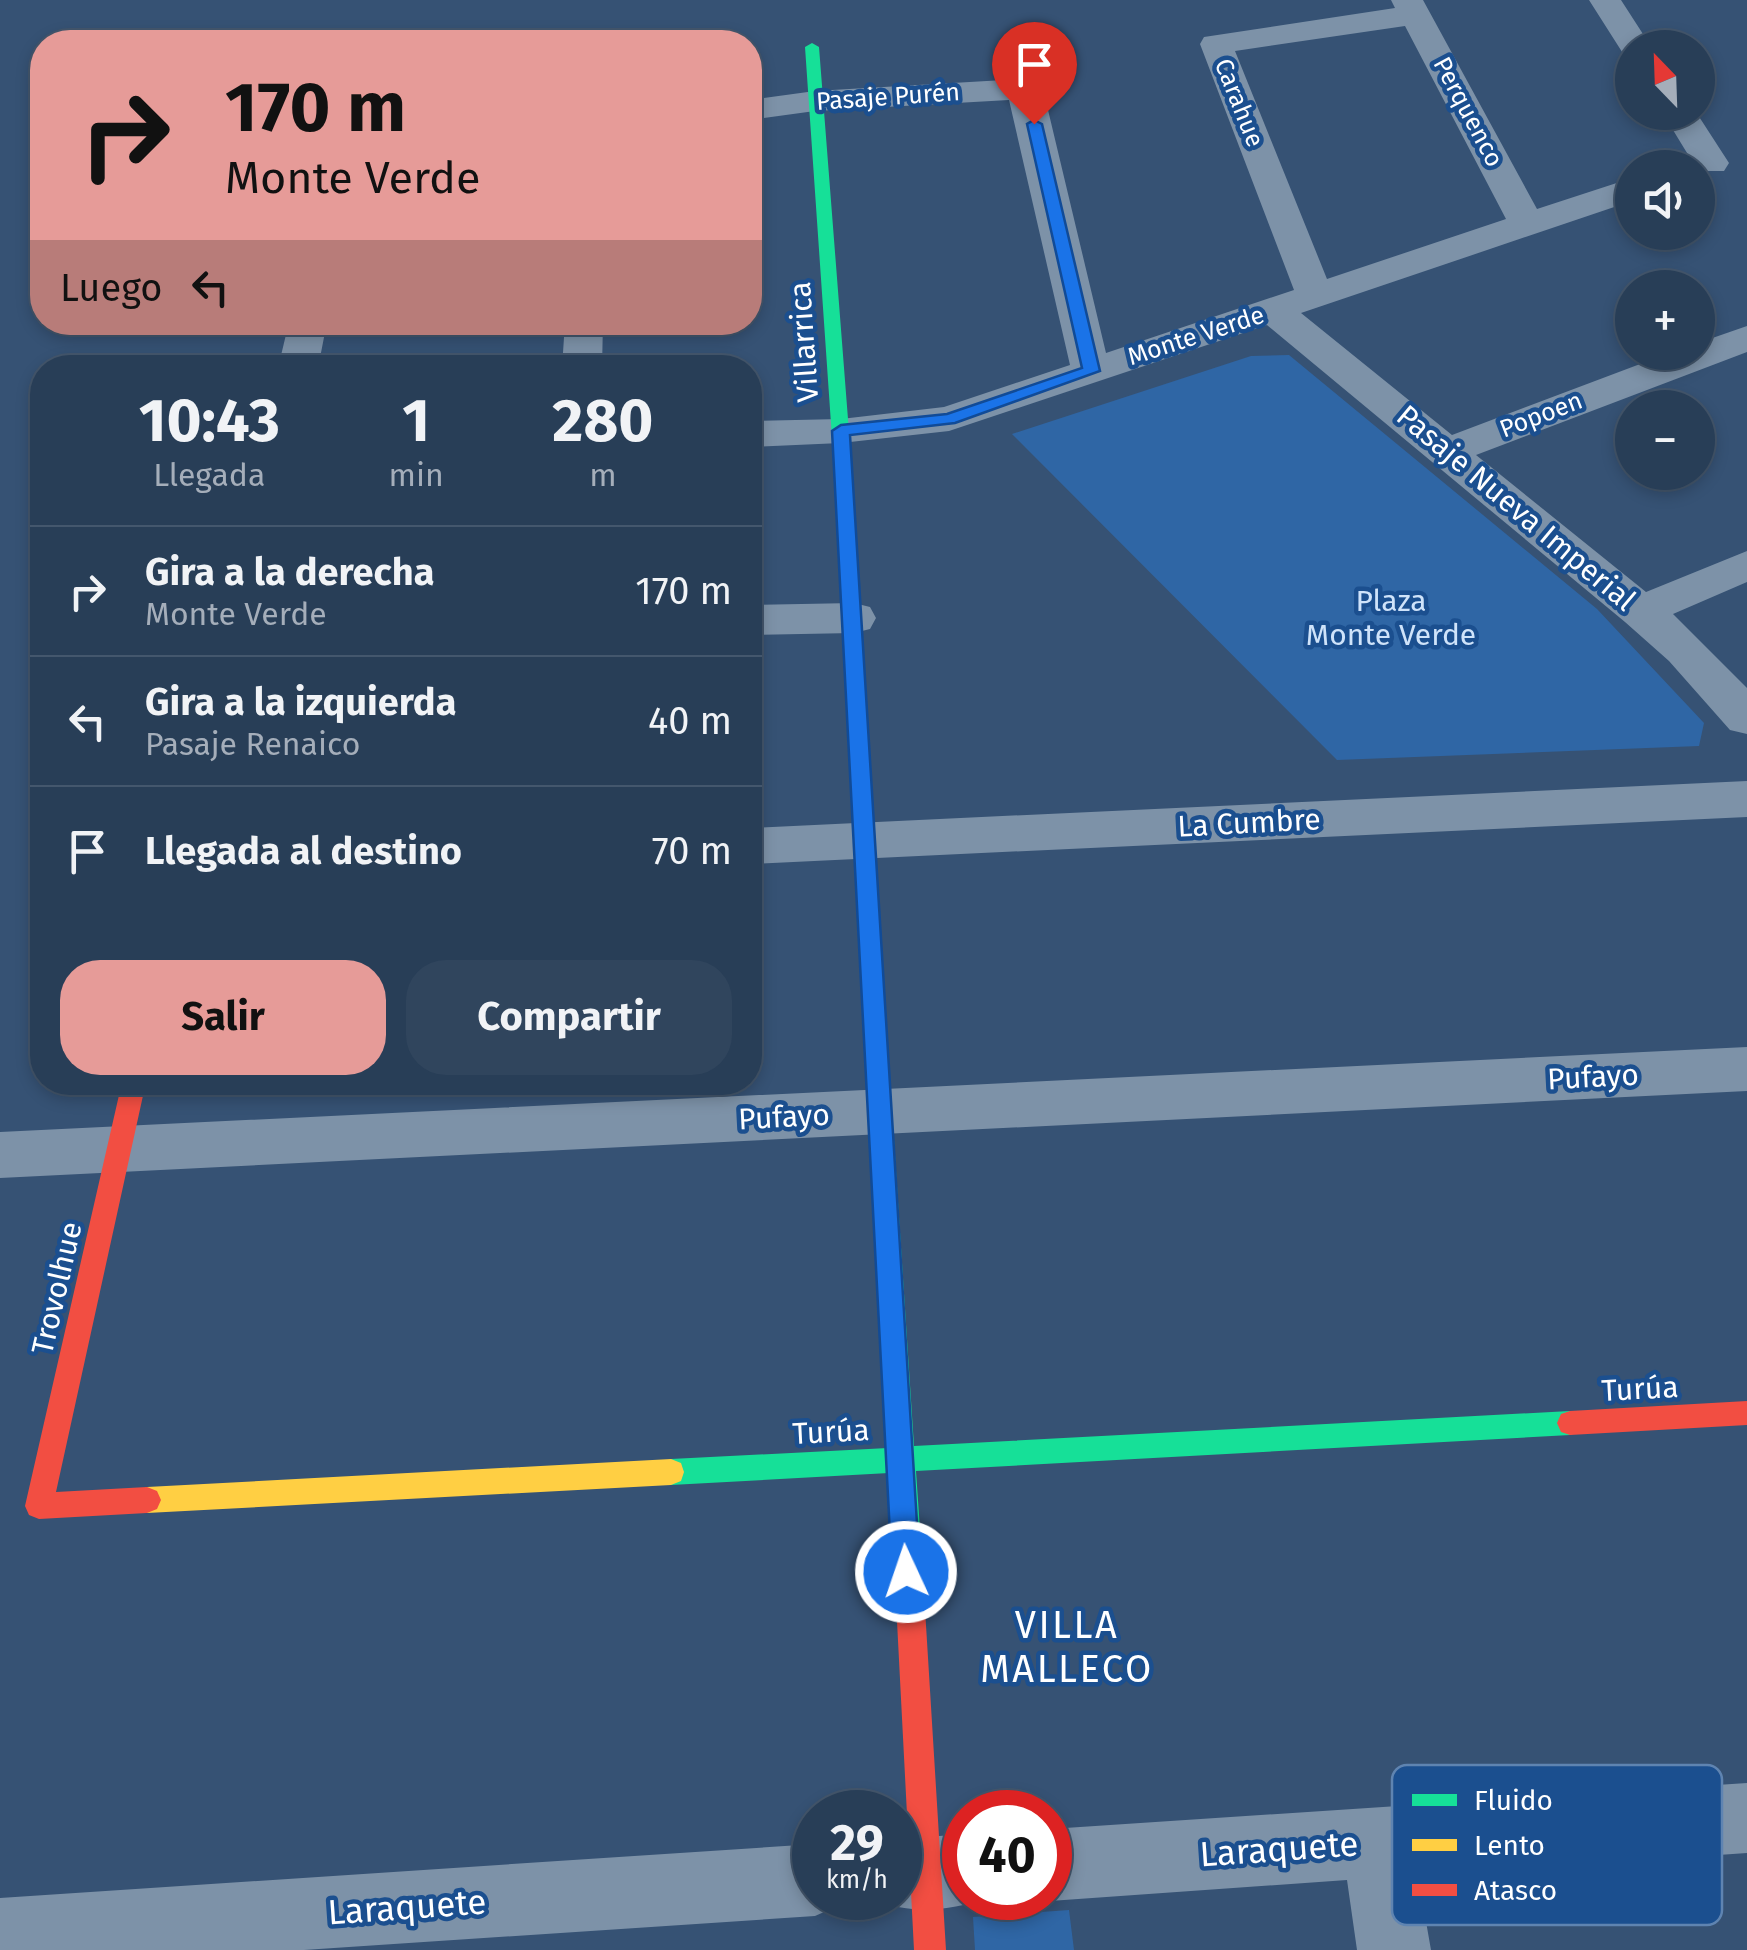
<!DOCTYPE html>
<html lang="es">
<head>
<meta charset="utf-8">
<style>
  body { margin:0; font-family:"Fira Sans",sans-serif; background:#30455d; color:#f1f3f6; height:100vh; display:flex; flex-direction:column; font-size:38px; white-space:nowrap }
  * { box-sizing:border-box; margin:0 }
  p { font-size:32px; color:#a5aeba }
  .icon { flex:none; width:55px; height:55px; fill:none; stroke:currentColor; stroke-width:2; stroke-linecap:round; stroke-linejoin:round }
  .map { position:relative; flex:1; overflow:hidden }
  .drawer { position:absolute; left:30px; top:355px; width:732px; height:740px; display:flex; flex-direction:column; background:#283e57; border-radius:40px; box-shadow:0 5px 15px #0003,0 0 0 2px #44576d }
  .drawer>* { flex:none }
  .top-card { position:absolute; left:30px; top:30px; width:732px; height:305px; border-radius:40px; box-shadow:0 5px 15px #0003,0 0 0 2px #44576d; background:#e69b98; color:#111; overflow:hidden }
  .needle { width:65px; rotate:337deg }
  .fabs { position:absolute; left:1615px; top:30px; display:grid; gap:20px }
  .fabs a { display:grid; place-items:center; width:100px; height:100px; border-radius:50%; background:#283e57; box-shadow:0 5px 15px #0003,0 0 0 2px #44576d; font-size:50px }
  .speed { position:absolute; left:792px; top:1790px; display:flex; gap:20px; font-size:50px; font-weight:700; text-align:center }
  .speed>* { display:grid; place-content:center; width:130px; height:130px; border-radius:50%; background:#283e57; box-shadow:0 5px 15px #0003,0 0 0 2px #44576d; line-height:1 }
  .speed small { font-size:25px; font-weight:400 }
  .speed .limit { border:15px solid #d22; background:#fff; color:#111 }
  .pin { position:absolute; display:grid; place-items:center; width:85px; height:85px; color:#fff; margin:-102px -42px; border-radius:50% 50% 50% 0; rotate:-45deg; box-shadow:0 0 10px #0007 }
  .pin .icon { rotate:45deg }
  .me { position:absolute; width:110px; margin:-55px; rotate:357deg; stroke-linejoin:round; filter:drop-shadow(0 0 8px #0008) }
  .turn { display:flex; align-items:center; gap:35px; height:210px; padding:0 30px; font-size:45px }
  .turn .icon { width:130px; height:130px; stroke-width:2.5 }
  .turn b { display:block; font-size:70px; line-height:85px }
  .then { display:flex; align-items:center; height:95px; padding:0 30px; background:#0003; gap:20px; font-size:38px }
  .eta { display:flex; justify-content:space-evenly; align-items:center; height:170px; text-align:center }
  .eta b { font-size:60px; font-weight:700; line-height:70px }
  .action { display:flex; gap:20px; margin-top:auto; padding:20px 30px }
  .action a { flex:1; height:115px; border-radius:40px; background:#e69b98; color:#111; font-size:40px; font-weight:700; line-height:115px; text-align:center }
  .action a+a { background:#30455d; color:#f1f3f6 }
  ul { padding:0; list-style:none }
  li { display:flex; align-items:center; gap:30px; height:130px; padding:0 30px; border-top:2px solid #44576d }
  li div { flex:1 }
  li b { display:block; font-size:38px }
  li em { font-style:normal }
  .map>svg:first-child { display:block }
  .green { fill:#2f66a5 }
  .lines { fill:none; stroke-linecap:round; stroke-linejoin:round }
  .street { fill:#7d92a8; fill-rule:evenodd }
  .fast { fill:#16e098; fill-rule:evenodd }
  .slow { fill:#ffcf43; fill-rule:evenodd }
  .jam { fill:#f24e42; fill-rule:evenodd }
  .route { fill:#1a73e8; stroke:#114b97; stroke-width:2.5 }
  .labels { text-anchor:middle; dominant-baseline:central; stroke-width:9; stroke-linejoin:round; paint-order:stroke }
  .far-street-label { font-size:25px; fill:#fff; stroke:#1b4f8f }
  .street-label { font-size:30px; fill:#fff; stroke:#1b4f8f }
  .park-label { font-size:30px; fill:#cfe3fa; stroke:#1b4f8f }
  .near-street-label { font-size:35px; fill:#fff; stroke:#1b4f8f }
  .near-neighbourhood-label { font-size:38px; letter-spacing:2.5px; fill:#fff; stroke:#1b4f8f }
  .key { fill:#1b4f8f; stroke:#5f84b1; stroke-width:2.5 }
  .key-label { font-size:28px; fill:#fff }
</style>
</head>
<body>
<div class="map">
<svg width="1747" height="1950" viewBox="0 0 1747 1950">
  <rect width="100%" height="100%" fill="#365274"/>
  <!-- green -->
  <path class="green" d="M1289 355 1597 609 1704 723 1699 746 1337 760 1012 434 1251 356Z
    M1069 1910 1074 1950H975L973 1917Z"/>
  <g class="lines">
    <!-- street -->
    <path class="street" d="M1391 0H1423L1537 209 1632 178V201L1301 313 1452 435 1672 352H1698V343L1747 326V352L1476 455 1646 592 1747 551V582L1673 614 1747 688V734L1730 730 1669 661 1625 622 1267 325 949 431 841 443 750 447V421L841 419 944 407 1070 365 1009 100 815 111 750 120V100L815 91 1004 80 999 58 1004 51H1028L1043 89 1106 353 1294 290 1200 44 1204 37 1395 8ZM1405 26 1506 219 1327 279 1235 51Z
      M1589 0H1621L1652 48H1632V57L1624 55Z
      M1662 112H1696L1729 163 1724 171H1698Z
      M289 322H327L318 368H278Z
      M565 322H603L602 368H562Z
      M854 603 870 607 876 618 870 629 854 633 750 635V605Z
      M1747 781V817L750 864V828Z
      M1747 1047V1091L0 1178V1132Z
      M1747 1783V1853L1418 1876 1431 1950H1357L1347 1880 1050 1901 1042 1898H1050V1829Z
      M965 1834V1898H985C950 1912 909 1914 875 1900L900 1898V1839Z
      M815 1844V1898H844L840 1905 815 1916 304 1950H0V1898Z"/>
    <!-- fast -->
    <path class="fast" d="M812 43 819 47 854 496 845 502 836 496 805 47Z
      M872 963 880 966 883 972 914 1446 1570 1411 1579 1414 1583 1423 1579 1432 1570 1435 916 1471 921 1544 917 1553 907 1557 897 1553 893 1544 889 1473 671 1485 661 1481 658 1472 661 1463 671 1459 888 1448 861 972 864 966Z"/>
    <!-- slow -->
    <path class="slow" d="M845 490 854 496 883 972 880 978H864L861 972 836 496Z
      M671 1459 681 1463 684 1472 681 1481 671 1485 147 1513 137 1509 133 1500 137 1491 147 1487Z"/>
    <!-- jam -->
    <path class="jam" d="M122 1082H146L56 1492 147 1487 157 1491 161 1500 157 1509 147 1513 39 1519 29 1515 25 1506Z
      M1747 1401V1425L1570 1435 1561 1432 1557 1423 1561 1414 1570 1411Z
      M907 1531 917 1535 921 1544 946 1950H914L893 1544 897 1535Z"/>
  </g>
  <!-- route -->
  <path class="route" d="M1034 120 1042 124 1100 371 955 423 850 435 920 1572 916 1581 906 1585 896 1581 892 1572 832 431 841 425 947 414 1082 368 1027 124Z"/>
  <g class="labels">
    <!-- far-street labels -->
    <g class="far-street-label">
      <text transform="translate(888 97) rotate(-4)">Pasaje Purén</text>
      <text transform="translate(1239 103) rotate(68)">Carahue</text>
      <text transform="translate(1468 112) rotate(62)">Perquenco</text>
      <text transform="translate(1196 336) rotate(-18)">Monte Verde</text>
      <text transform="translate(1541 415) rotate(-21)">Popoen</text>
    </g>
    <!-- street labels -->
    <g class="street-label">
      <text transform="translate(804 342) rotate(-94)">Villarrica</text>
      <text transform="translate(1516 508) rotate(40)">Pasaje Nueva Imperial</text>
      <text transform="translate(1249 823) rotate(-3)">La Cumbre</text>
      <text transform="translate(1593 1077) rotate(-3)">Pufayo</text>
      <text transform="translate(784 1117) rotate(-3)">Pufayo</text>
      <text transform="translate(57 1288) rotate(-77)">Trovolhue</text>
      <text transform="translate(1640 1389) rotate(-3)">Turúa</text>
      <text transform="translate(831 1432) rotate(-3)">Turúa</text>
    </g>
    <!-- park labels -->
    <g class="park-label">
      <text x="1391" y="601">Plaza<tspan x="1391" dy="34">Monte Verde</tspan></text>
    </g>
    <!-- near-street labels -->
    <g class="near-street-label">
      <text transform="translate(1279 1849) rotate(-4)">Laraquete</text>
      <text transform="translate(407 1907) rotate(-4)">Laraquete</text>
    </g>
    <!-- near-neighbourhood labels -->
    <g class="near-neighbourhood-label">
      <text x="1067" y="1625">VILLA<tspan x="1067" dy="44">MALLECO</tspan></text>
    </g>
  </g>
  <!-- legend -->
  <rect x="1392" y="1765" width="330" height="160" rx="15" class="key"/>
  <rect x="1412" y="1794" width="45" height="12" fill="#16e098"/>
  <rect x="1412" y="1839" width="45" height="12" fill="#ffcf43"/>
  <rect x="1412" y="1884" width="45" height="12" fill="#f24e42"/>
  <g class="key-label">
    <text x="1474" y="1810">Fluido</text>
    <text x="1474" y="1855">Lento</text>
    <text x="1474" y="1900">Atasco</text>
  </g>
</svg>
<div class="fabs">
<a><svg class="needle" viewBox="-14 -14 28 28"><path d="M0-13l5 13h-10z" fill="#e53935"/><path d="M0 13l5-13h-10z" fill="#a5aeba"/></svg></a>
<a><svg class="icon" aria-label="sound" viewBox="0 0 24 24"><path d="M4 9h4l5-4v14l-5-4H4zM17 9q2 3 0 6"/></svg></a>
<a>+</a>
<a>−</a>
</div>
<div class="speed"><div>29<small>km/h</small></div><div class="limit">40</div></div>
<div class="pin" style="left:1034px;top:124px;background:#d93025"><svg class="icon" aria-label="arrive" viewBox="0 0 24 24"><path d="M6 21V4h12l-3 4 3 4H6"/></svg></div>
<svg class="me" style="left:906px;top:1572px" viewBox="-20 -20 40 40"><circle r="17" fill="#1a73e8" stroke="#fff" stroke-width="3"/><path d="M0-11L8 9 0 5-8 9z" fill="#fff"/></svg>
<div class="top-card">
<div class="turn"><svg class="icon" aria-label="right" viewBox="0 0 24 24"><path d="M7 20v-9h11M14 6l5 5-5 5"/></svg><div><b>170 m</b>Monte Verde</div></div>
<div class="then">Luego<svg class="icon" aria-label="left" viewBox="0 0 24 24"><path d="M17 20v-9H6M10 6l-5 5 5 5"/></svg></div>
</div>
<section class="drawer">
<div class="eta">
<div><b>10:43</b><p>Llegada</p></div>
<div><b>1</b><p>min</p></div>
<div><b>280</b><p>m</p></div>
</div>
<ul>
<li><svg class="icon" aria-label="right" viewBox="0 0 24 24"><path d="M7 20v-9h11M14 6l5 5-5 5"/></svg><div><b>Gira a la derecha</b><p>Monte Verde</p></div><em>170 m</em></li>
<li><svg class="icon" aria-label="left" viewBox="0 0 24 24"><path d="M17 20v-9H6M10 6l-5 5 5 5"/></svg><div><b>Gira a la izquierda</b><p>Pasaje Renaico</p></div><em>40 m</em></li>
<li><svg class="icon" aria-label="arrive" viewBox="0 0 24 24"><path d="M6 21V4h12l-3 4 3 4H6"/></svg><div><b>Llegada al destino</b></div><em>70 m</em></li>
</ul>
<div class="action"><a>Salir</a><a>Compartir</a></div>
</section>
</div>
</body>
</html>
